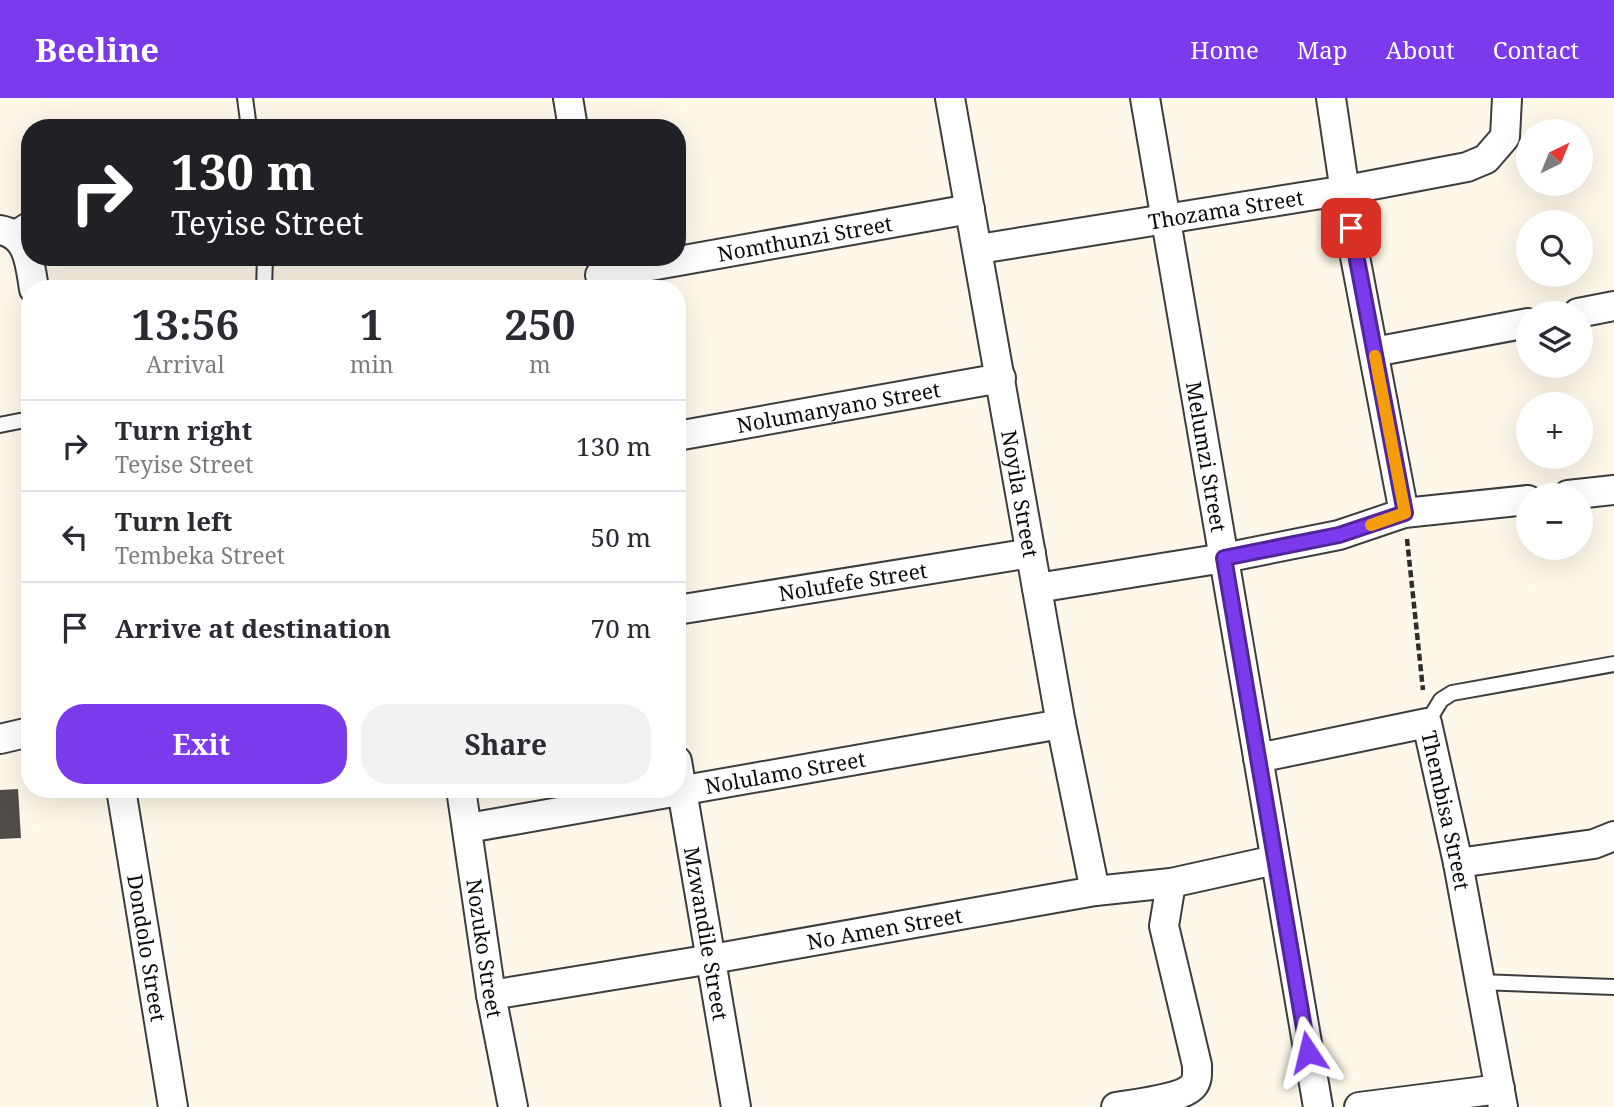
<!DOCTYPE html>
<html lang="en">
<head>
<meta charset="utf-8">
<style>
  body { margin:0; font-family:"Noto Serif",serif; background:#f2f2f3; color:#2b2b33; height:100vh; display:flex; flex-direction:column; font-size:26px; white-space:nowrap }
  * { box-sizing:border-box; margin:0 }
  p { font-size:23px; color:#7c7c81 }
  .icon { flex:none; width:38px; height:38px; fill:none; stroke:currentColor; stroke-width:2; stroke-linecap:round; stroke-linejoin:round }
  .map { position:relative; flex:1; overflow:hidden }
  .details { position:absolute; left:21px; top:182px; width:665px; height:518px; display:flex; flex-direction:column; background:#fff; border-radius:28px; box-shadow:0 7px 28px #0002 }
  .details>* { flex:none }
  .banner { position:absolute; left:21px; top:21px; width:665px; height:147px; border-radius:28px; box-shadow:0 7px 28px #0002; background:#202124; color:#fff; overflow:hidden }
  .needle { width:46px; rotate:43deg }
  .buttons { position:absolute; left:1516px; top:21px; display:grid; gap:14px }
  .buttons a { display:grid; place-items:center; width:77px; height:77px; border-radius:50%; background:#fff; box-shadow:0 7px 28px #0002; font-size:35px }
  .pin { position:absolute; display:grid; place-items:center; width:60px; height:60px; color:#fff; margin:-30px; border-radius:14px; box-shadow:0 4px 10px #0006 }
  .me { position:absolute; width:77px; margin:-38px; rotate:350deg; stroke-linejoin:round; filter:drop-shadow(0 0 5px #0008) }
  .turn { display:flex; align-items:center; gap:24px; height:147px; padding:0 35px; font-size:32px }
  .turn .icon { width:91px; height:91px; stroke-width:2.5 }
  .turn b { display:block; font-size:49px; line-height:60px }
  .eta { display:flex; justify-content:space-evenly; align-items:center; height:119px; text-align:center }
  .eta b { font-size:42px; font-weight:700; line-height:49px }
  .primary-button { display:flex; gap:14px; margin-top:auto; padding:14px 35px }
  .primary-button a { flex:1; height:80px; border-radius:28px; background:#7c3aed; color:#fff; font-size:28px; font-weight:700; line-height:80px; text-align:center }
  .primary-button a+a { background:#f2f2f3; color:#2b2b33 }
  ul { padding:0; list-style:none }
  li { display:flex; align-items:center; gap:21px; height:91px; padding:0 35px; border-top:2px solid #e1e1e2 }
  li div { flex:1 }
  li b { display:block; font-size:26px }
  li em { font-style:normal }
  header { display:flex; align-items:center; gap:42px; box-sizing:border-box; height:98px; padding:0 35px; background:#7c3aed; color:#fff }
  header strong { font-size:33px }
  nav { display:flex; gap:38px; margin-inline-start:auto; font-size:24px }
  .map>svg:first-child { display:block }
  .building { fill:#514b48 }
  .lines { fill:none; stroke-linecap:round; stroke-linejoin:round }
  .lane-casing { stroke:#3d3d3d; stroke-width:18 }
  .street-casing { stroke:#3d3d3d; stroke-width:32 }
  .path { stroke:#2c2c2c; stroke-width:4.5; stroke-dasharray:7 3.5; stroke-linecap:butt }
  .lane { stroke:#fff; stroke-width:14 }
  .street { stroke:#fff; stroke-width:28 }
  .route-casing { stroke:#51269a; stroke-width:18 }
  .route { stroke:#7c3aed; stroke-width:12 }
  .slow { stroke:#f59e0b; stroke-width:12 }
  .labels { text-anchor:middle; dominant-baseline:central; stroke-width:7; stroke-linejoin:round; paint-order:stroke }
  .street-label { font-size:21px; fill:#0a0a0a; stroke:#fff }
</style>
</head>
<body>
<header>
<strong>Beeline</strong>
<nav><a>Home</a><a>Map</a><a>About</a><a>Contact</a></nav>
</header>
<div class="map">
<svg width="1614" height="1009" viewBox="0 0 1614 1009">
  <rect width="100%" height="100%" fill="#fdf8e9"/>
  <!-- building -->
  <path class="building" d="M18 691 21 740 0 741V692Z"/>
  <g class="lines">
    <!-- lane casing -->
    <g class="lane-casing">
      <path id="lane" d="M245 0 249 30
        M8 134 30 120
        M264 191 265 159
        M0 327 30 321
        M1427 625 1441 602 1452 595 1614 566
        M1480 884 1614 889"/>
    </g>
    <!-- street casing -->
    <g class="street-casing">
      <g id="street">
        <path d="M568 0 573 30"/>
        <path id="s1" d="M950 0 1061 626 1095 793"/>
        <path id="s2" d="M1145 0 1318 1009"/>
        <path d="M1331 0 1353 148 1404 415"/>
        <path d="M0 132C29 137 30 167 34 191"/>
        <path id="s3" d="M979 151 1346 92 1467 69 1486 61 1505 39 1507 0"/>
        <path id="s4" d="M600 177 970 111"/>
        <path d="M1578 215 1614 208"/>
        <path d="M1374 254 1528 225"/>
        <path id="s5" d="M677 338 1001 280"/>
        <path d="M1568 397 1614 392"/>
        <path d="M1037 490 1224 460 1339 437 1404 415 1528 402"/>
        <path id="s6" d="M677 512 1031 455"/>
        <path d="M0 641 30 634"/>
        <path id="s7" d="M1258 660 1427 625 1458 765 1503 1009"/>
        <path id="s8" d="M677 663 736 1009"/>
        <path id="s9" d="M121 691 173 1009"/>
        <path id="s10" d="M461 691 491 897 513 1009"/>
        <path id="s11" d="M468 730 1061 626"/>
        <path d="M1458 765 1594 746 1614 738"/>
        <path id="s12" d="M491 897 712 861 1095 793 1171 785 1275 762"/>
        <path d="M1116 1009C1133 1006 1182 1001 1193 988 1198 982 1197 975 1197 967L1164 828 1171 785"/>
        <path d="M1359 1009 1500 991"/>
      </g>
    </g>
    <!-- path -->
    <path class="path" d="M1407 441 1423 592"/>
    <!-- lane -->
    <use href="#lane" class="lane"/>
    <!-- street -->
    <use href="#street" class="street"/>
  </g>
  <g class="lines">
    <!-- route casing -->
    <g class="route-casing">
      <path id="route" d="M1308 954 1224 460 1339 437 1405 415 1351 130"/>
    </g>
    <!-- route -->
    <use href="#route" class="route"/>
    <!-- slow -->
    <path class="slow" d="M1371 427 1405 415 1375 258"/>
  </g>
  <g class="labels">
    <!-- street labels -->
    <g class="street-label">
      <text stroke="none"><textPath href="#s3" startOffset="250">Thozama Street</textPath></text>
      <text stroke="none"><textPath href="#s4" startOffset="208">Nomthunzi Street</textPath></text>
      <text stroke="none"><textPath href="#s5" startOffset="164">Nolumanyano Street</textPath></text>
      <text stroke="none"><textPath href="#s2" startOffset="364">Melumzi Street</textPath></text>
      <text stroke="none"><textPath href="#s1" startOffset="402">Noyila Street</textPath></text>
      <text stroke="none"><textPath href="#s6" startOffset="178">Nolufefe Street</textPath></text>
      <text stroke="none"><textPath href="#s11" startOffset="322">Nolulamo Street</textPath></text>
      <text stroke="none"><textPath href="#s7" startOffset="262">Thembisa Street</textPath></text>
      <text stroke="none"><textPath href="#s12" startOffset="399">No Amen Street</textPath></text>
      <text stroke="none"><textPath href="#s8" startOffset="175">Mzwandile Street</textPath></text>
      <text stroke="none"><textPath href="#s9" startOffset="161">Dondolo Street</textPath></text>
      <text stroke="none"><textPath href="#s10" startOffset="161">Nozuko Street</textPath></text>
    </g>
  </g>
</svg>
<div class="buttons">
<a><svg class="needle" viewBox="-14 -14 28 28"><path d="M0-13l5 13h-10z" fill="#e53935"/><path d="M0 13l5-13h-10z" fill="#7c7c81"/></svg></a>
<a><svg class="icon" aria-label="search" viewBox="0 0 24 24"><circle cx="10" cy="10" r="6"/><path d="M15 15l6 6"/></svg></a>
<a><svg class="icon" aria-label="layers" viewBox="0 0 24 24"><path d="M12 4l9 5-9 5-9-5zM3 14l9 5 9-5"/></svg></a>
<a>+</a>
<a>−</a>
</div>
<div class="pin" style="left:1351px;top:130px;background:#d93025"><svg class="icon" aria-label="arrive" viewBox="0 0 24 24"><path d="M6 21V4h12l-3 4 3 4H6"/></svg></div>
<svg class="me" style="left:1308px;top:954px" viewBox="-20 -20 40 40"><path d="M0-17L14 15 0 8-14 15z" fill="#7c3aed" stroke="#fff" stroke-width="4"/></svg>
<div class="banner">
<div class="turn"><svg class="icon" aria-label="right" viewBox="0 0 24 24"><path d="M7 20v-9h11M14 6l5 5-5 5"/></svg><div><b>130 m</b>Teyise Street</div></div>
</div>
<section class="details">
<div class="eta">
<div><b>13:56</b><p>Arrival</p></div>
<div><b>1</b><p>min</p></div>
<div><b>250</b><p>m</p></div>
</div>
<ul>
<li><svg class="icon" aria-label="right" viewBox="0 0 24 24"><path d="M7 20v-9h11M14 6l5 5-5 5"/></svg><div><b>Turn right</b><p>Teyise Street</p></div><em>130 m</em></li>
<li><svg class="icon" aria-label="left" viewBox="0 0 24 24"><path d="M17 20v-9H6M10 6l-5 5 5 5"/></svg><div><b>Turn left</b><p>Tembeka Street</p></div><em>50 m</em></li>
<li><svg class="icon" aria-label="arrive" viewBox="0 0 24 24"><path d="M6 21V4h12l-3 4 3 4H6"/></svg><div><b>Arrive at destination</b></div><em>70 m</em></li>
</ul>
<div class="primary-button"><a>Exit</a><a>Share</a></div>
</section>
</div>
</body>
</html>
